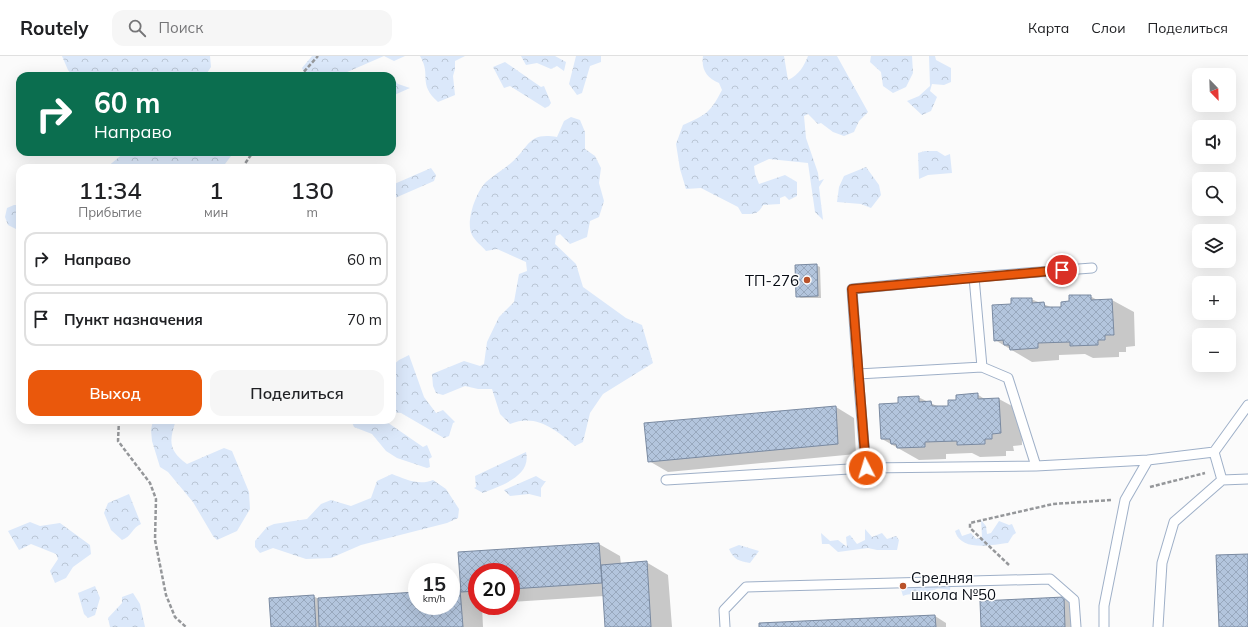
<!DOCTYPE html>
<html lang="ru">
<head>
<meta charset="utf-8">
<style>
  body { margin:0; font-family:Mulish,sans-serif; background:#f6f6f6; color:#202124; height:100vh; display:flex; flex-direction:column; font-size:15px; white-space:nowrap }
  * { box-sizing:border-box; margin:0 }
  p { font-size:13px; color:#757577 }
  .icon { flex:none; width:22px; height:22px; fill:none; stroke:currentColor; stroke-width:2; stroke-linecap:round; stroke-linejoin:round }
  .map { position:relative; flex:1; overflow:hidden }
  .details { position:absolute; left:16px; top:108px; width:380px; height:260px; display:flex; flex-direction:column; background:#fff; border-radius:12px; box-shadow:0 4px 16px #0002 }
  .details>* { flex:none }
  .hud { position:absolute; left:16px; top:16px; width:380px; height:84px; border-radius:12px; box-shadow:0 4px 16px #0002; background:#0b6e4f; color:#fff; overflow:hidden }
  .needle { width:26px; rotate:157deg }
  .controls { position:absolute; left:1192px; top:12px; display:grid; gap:8px }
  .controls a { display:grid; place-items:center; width:44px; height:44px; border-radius:8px; background:#fff; box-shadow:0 4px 16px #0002; font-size:20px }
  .speed { position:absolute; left:408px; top:507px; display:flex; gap:8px; font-size:20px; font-weight:700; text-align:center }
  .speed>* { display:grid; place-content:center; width:52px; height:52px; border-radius:50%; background:#fff; box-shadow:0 4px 16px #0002; line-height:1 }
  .speed small { font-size:10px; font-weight:400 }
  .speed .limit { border:6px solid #d22; background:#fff; color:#111 }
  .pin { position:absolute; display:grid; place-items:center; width:34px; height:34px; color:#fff; margin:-17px; border:2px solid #fff; border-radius:50%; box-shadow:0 1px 4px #0007 }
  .me { position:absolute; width:44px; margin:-22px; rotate:355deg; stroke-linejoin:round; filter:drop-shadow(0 0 3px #0008) }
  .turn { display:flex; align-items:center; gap:14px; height:84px; padding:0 12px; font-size:18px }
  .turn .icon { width:52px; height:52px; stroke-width:2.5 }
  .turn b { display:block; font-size:28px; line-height:34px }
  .eta { display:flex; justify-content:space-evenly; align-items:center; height:68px; text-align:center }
  .eta b { font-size:24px; font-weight:600; line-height:28px }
  .cta { display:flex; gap:8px; margin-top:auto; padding:8px 12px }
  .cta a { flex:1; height:46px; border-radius:12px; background:#ea580c; color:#fff; font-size:16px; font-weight:600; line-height:46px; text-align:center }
  .cta a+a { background:#f6f6f6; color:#202124 }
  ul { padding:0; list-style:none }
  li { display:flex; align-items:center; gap:12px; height:54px; margin:0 8px 6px; padding:0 4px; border:2px solid #e0e0e0; border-radius:12px }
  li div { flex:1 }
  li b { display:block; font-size:15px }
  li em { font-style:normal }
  header { display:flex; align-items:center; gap:24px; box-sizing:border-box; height:56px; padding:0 20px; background:#fff; border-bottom:1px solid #e0e0e0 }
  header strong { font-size:19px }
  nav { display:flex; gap:22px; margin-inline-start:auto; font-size:14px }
  .search { width:280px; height:36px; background:#f6f6f6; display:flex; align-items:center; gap:10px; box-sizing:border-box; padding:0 14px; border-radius:12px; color:#757577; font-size:15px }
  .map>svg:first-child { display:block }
  .forest { fill:url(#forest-crowns) }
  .shadow { fill:#0003 }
  .building { fill:url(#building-cross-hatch); stroke:#7a8aa1 }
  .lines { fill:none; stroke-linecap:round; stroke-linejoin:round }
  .lane-casing { stroke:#9fb0c8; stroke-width:11 }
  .path { stroke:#95979a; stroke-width:2.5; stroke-dasharray:4 2; stroke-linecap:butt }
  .lane { stroke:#fff; stroke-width:9 }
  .route-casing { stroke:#983908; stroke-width:10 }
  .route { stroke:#ea580c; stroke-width:7 }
  .poi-dot { fill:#b9522a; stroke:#fff; stroke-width:1.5 }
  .labels { text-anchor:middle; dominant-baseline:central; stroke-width:3; stroke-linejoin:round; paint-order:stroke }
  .poi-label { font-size:15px; fill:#080d15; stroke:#fff; text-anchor:end }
</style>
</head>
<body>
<header>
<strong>Routely</strong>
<div class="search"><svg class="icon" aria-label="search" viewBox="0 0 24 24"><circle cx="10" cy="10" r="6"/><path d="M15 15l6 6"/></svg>Поиск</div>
<nav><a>Карта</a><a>Слои</a><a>Поделиться</a></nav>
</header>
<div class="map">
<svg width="1248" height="571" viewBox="0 0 1248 571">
  <defs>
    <pattern id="forest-crowns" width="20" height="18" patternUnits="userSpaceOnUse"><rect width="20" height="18" fill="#dbe8fa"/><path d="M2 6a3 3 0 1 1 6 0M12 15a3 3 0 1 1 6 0" fill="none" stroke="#bac6d5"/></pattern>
    <pattern id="building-cross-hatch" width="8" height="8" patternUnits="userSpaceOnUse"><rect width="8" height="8" fill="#b3c5dd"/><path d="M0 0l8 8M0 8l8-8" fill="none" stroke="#98a8bd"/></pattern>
  </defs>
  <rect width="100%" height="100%" fill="#fbfbfb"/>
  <!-- forest -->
  <path class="forest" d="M62 0H210L211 11 205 20H73L68 14Z
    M312 0H405L394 5 384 0 338 20H306L302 12Z
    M420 0H465L455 5V13L453 20 455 39 438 46C417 27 432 20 420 0Z
    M521 0H555L566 6 564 15 557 10 551 13 537 7 526 9Z
    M576 0H601V6L590 10 582 37 577 39 569 28Z
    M703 0H784L788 24C799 19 804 10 808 0H837L868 56 859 65 854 76 844 80 833 76 821 67 818 68 808 58 804 60 806 82 818 117 819 125 824 123 819 131 823 164 815 156 808 107 769 103 754 110 755 118 759 128 785 119 797 126V140L789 144 785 140 780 142V148L763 149C758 159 753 158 742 158L738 151 701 132 686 133 680 113 676 88 683 69C706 59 710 57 722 34L719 27C707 22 701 14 703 0Z
    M871 0H912L913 17 906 31 893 37 883 30 881 16 870 6Z
    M929 0H935L936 4 951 12V26L944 29 932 28 930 35 937 41 931 55 922 59 907 45 919 40 930 30Z
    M505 6 541 31 544 30 551 47 549 50 545 52 510 30 504 32 493 11Z
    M392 22 398 28 410 32 392 40Z
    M571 61 580 64 585 76V93L595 100 601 112 599 127 604 145 599 161 590 165 587 181 570 188 560 178 556 180 555 188 576 208 583 231 626 262 642 269 653 307 603 338 590 357 583 386 575 390C555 373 536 357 510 368L500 358 492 333H478L465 330 443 339 436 337 433 330 432 318 464 305 480 310 484 308 487 286 499 261 514 246 519 218 527 215 526 206 497 193 486 195C482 190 475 185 472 179 465 166 476 136 486 126 494 119 503 114 511 107 530 91 527 76 557 81L564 65Z
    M925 95H937L945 100 950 98 952 117 928 119 919 123 918 97Z
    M125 96H234L222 112H106Z
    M866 111 879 129 881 139 871 152 861 148 837 146 839 131 844 120Z
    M431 112 436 119 434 125 395 142 392 140V129Z
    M14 149H20V175L8 169 5 161 7 152Z
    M409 299 424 341 436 357 443 354 455 366 453 367 449 380 444 382 401 357 392 356V310L399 304Z
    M153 364H176C169 385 168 394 187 408L224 392 232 395 249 436 250 453 237 475 217 484 213 480 193 446 168 416 160 411 152 385 151 374Z
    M351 364H384L423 391 427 389 432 401 429 403 430 411 427 412 397 402 386 395 372 378 354 371Z
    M526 396C532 421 499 430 483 437L474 432 476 431 475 420Z
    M392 418C405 423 419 430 433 424L446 433 459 453 458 462 447 467 361 489 331 502 306 503 273 492 260 497 255 491V485L267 471 274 468 307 463 321 448 331 444 351 450 371 442 377 425Z
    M536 420 544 425H546L541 432V441L529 438 510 440 504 434Z
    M129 438 141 468C133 471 131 481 122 484L111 474 104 457 108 447Z
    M981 464 986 470 987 478 991 477 999 465 1009 469 1012 468 1016 477 1013 479 1008 487C991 489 961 496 955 475L959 473 962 480 971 477 976 483 982 481Z
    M30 466 40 470 60 467 90 489 91 498 73 511 66 522 55 527 50 515 58 503 56 498 31 488 19 494 8 475Z
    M865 473 872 481 882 477 887 483 896 480 899 484 897 494H877L868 492 838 496 829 488H822L821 477 830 485 838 484 847 491 846 481 850 479 857 488 865 484Z
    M739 489 759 495 750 507C739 505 734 504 729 493Z
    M951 525 950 534C932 531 937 534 922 538 915 539 910 537 903 540L899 527Z
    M95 530 100 542 95 559 88 562 84 558 78 537Z
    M133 537 140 548 145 571H110L108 562 122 547V541Z"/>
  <!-- shadow -->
  <path class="shadow" d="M816 209 820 211 821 242H801L797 240Z
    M1090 240 1099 245 1112 244 1134 256 1135 290 1126 291V296H1119V301L1093 302 1085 298 1059 299V304L1032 306 995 284 1012 249 1031 243 1053 252H1062L1070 246Z
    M977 338 986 344 999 343 1021 355 1022 389 1013 390 1014 395H1006V400L980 401 972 397 946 398V403L919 404 882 383 899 348 918 341 939 351H949L957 345Z
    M836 351 854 362 856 398 668 416 649 405Z
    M599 488 620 500 621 508 646 506 668 519 672 571H606L604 540 511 546V516H477V550H482L483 571H272L313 540 319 543 417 537V550H451V534H462L459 497Z
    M1064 542 1075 548 1076 571H982Z
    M935 560 946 567V571H760V568Z"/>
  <!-- building -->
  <path class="building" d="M817 208 818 240 796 241 795 209Z
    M1069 239H1091V244L1112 243 1114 279H1105V284H1098V289L1070 290V286L1038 287V292L1010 294 1009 289H1004L1003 284 994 285 992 249 1011 248V242H1032V247L1044 246 1045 251H1061V246L1069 245Z
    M978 337V343L999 342 1001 377 992 378V383H985V388L957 389V385L925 386V391L897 392 896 388H891L890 383H881L879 348 898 347V341L919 340V346L931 345 932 350H948V344H956V339Z
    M836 350 838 388 648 406 644 367Z
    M599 487 602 527 511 533V516H477V535L461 536 458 496Z
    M1248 498V571H1219L1216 499Z
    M647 505 651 571H605L601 509Z
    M451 533H460L463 571H319L318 542 417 536V550H451Z
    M314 539 316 571H271L269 542Z
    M1064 541 1065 571H981L980 545Z
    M935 559 936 571H759V567Z"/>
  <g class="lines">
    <!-- lane casing -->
    <g class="lane-casing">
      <path id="lane" d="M858 318 852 233 974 221
        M1036 410 1008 322 982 311 974 221 1092 212
        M866 412 858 318 982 311
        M666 424 866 412 1036 410 1148 404
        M1222 424 1248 423
        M725 571 724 554 746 531 1050 523 1074 544 1076 571
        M1104 571V550L1125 444 1148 404 1214 396 1248 349
        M1158 571 1162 507 1174 466 1222 424 1214 396"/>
    </g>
    <!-- path -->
    <path class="path" d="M300 20 318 0
      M242 112 253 96
      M119 364 118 385 150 427 156 443 155 484 166 539 175 561 186 571
      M1150 431 1205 417
      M1009 509 970 472V467L1053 448 1111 444"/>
    <!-- lane -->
    <use href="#lane" class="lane"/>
  </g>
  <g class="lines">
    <!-- route casing -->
    <g class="route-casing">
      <path id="route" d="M866 412 852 233 1062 214"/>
    </g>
    <!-- route -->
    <use href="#route" class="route"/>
  </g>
  <!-- markers -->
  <g class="poi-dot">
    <circle cx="807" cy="224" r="4"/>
    <circle cx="903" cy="530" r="4"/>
  </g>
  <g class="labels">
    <!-- poi labels -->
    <g class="poi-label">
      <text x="799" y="224">ТП-276</text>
      <text x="911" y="521" text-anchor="start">Средняя<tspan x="911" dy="17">школа №50</tspan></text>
    </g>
  </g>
</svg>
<div class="controls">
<a><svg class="needle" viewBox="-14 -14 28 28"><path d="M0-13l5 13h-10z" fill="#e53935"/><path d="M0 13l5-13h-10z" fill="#757577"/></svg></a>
<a><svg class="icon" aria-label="sound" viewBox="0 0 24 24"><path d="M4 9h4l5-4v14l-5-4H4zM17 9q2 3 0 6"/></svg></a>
<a><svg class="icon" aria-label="search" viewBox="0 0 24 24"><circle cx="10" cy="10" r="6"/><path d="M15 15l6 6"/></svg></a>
<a><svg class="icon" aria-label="layers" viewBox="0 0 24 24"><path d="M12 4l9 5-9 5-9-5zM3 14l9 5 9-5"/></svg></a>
<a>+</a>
<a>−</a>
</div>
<div class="speed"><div>15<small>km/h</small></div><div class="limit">20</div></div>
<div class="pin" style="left:1062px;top:214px;background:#d93025"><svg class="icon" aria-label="arrive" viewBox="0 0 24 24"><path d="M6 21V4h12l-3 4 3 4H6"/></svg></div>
<svg class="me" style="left:866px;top:412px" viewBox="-20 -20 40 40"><circle r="17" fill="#ea580c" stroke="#fff" stroke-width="3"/><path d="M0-11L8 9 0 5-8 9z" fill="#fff"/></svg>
<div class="hud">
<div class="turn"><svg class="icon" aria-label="right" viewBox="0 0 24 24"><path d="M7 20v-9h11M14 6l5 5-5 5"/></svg><div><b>60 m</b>Направо</div></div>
</div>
<section class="details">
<div class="eta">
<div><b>11:34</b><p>Прибытие</p></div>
<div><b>1</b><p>мин</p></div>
<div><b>130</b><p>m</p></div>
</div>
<ul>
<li><svg class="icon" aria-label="right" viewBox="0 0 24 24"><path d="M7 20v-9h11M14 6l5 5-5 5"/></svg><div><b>Направо</b></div><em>60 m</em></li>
<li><svg class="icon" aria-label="arrive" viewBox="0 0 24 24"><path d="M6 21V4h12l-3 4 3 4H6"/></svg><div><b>Пункт назначения</b></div><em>70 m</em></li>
</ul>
<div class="cta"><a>Выход</a><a>Поделиться</a></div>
</section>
</div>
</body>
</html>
